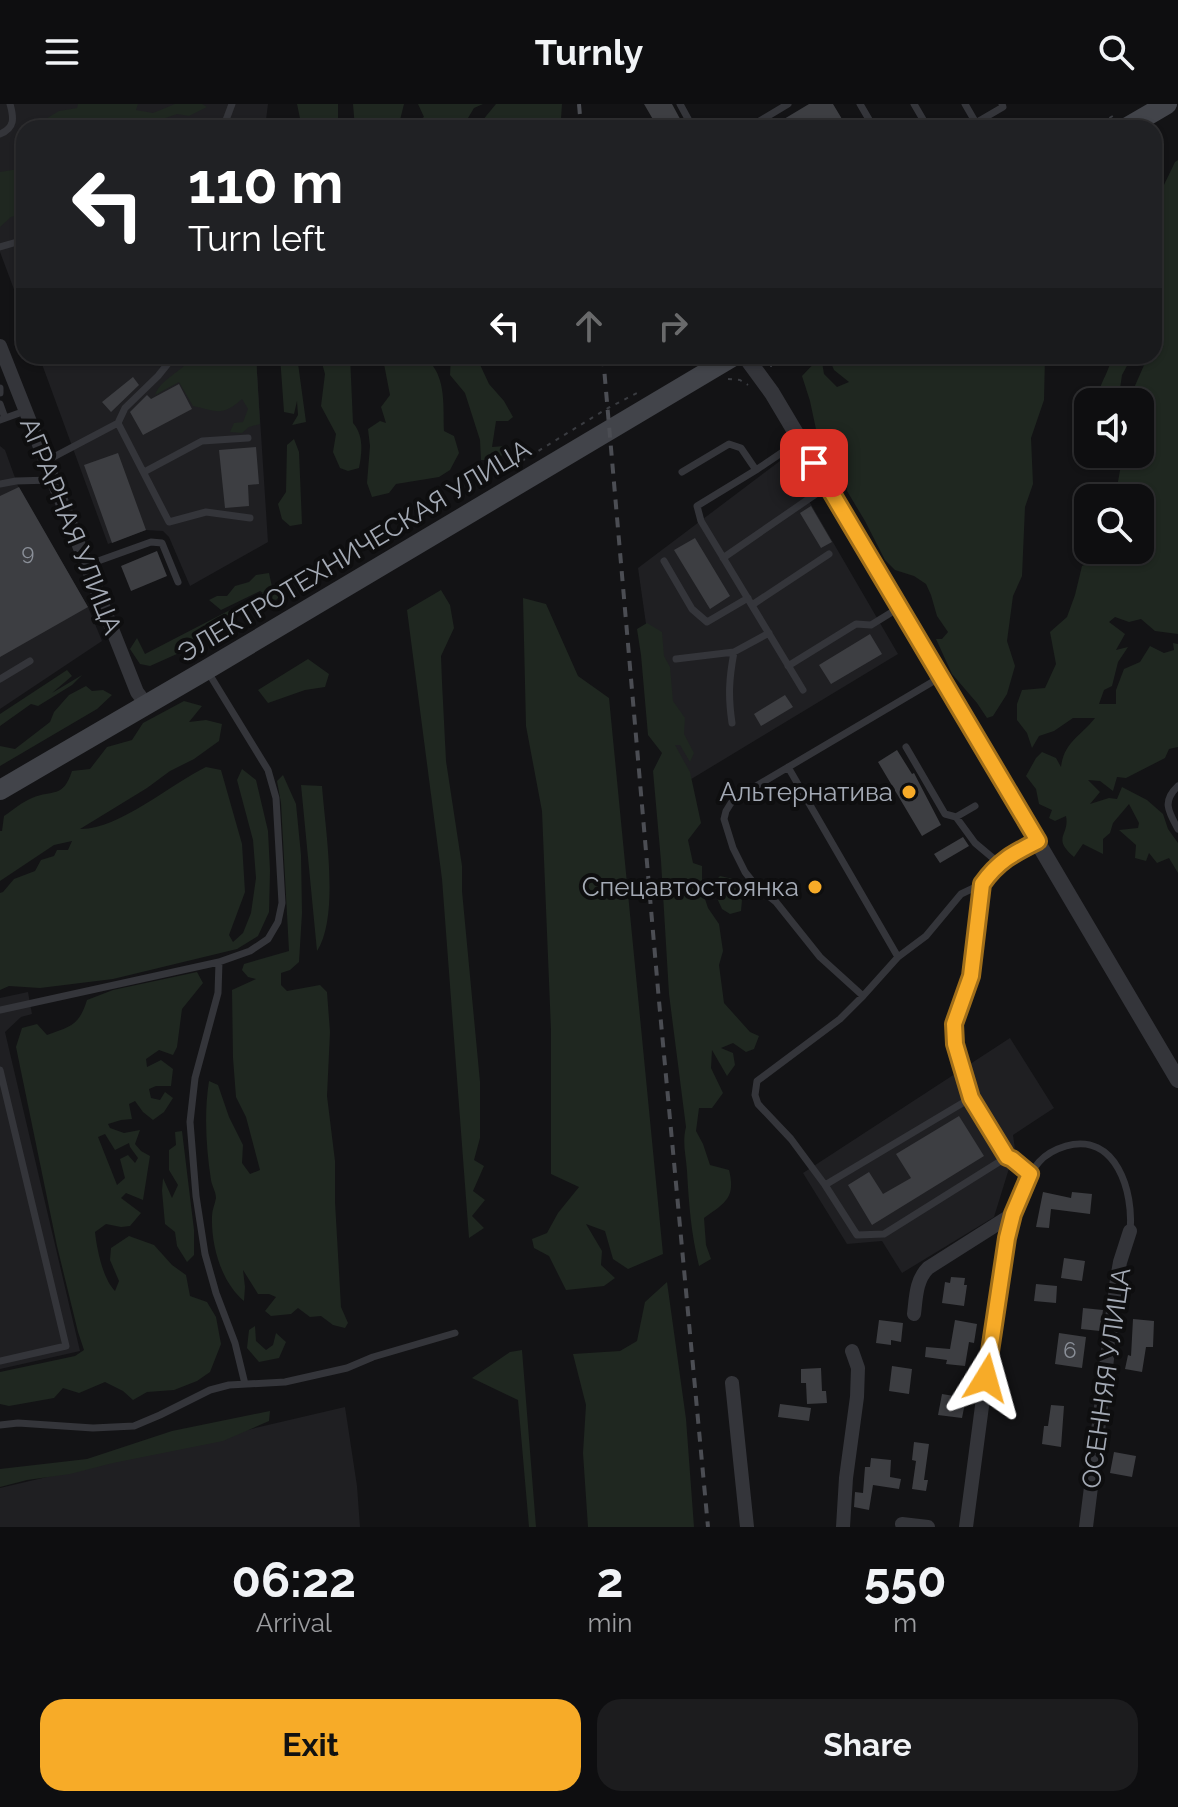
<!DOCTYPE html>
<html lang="en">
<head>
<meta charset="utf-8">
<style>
  body { margin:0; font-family:Raleway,sans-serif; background:#1c1c1e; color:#f1f3f6; height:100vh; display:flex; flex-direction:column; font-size:30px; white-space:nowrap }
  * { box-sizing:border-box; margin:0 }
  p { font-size:26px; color:#9b9c9f }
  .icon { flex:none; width:44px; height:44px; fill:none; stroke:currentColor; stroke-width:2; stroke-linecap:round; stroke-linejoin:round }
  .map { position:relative; height:1423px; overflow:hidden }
  .side { display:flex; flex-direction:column; background:#0e0e10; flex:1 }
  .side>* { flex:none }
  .guide { position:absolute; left:16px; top:16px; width:1146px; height:244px; border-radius:24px; box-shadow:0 2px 6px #0004,0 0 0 2px #2e2e30; background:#202124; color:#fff; overflow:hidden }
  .buttons { position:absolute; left:1074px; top:284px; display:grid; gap:16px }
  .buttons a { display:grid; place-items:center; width:80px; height:80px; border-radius:16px; background:#0e0e10; box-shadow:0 2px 6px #0004,0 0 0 2px #2e2e30; font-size:40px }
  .pin { position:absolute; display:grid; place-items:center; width:68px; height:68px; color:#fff; margin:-34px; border-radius:16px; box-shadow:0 4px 12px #0006 }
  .me { position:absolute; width:88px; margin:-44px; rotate:8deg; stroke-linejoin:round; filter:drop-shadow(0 0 6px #0008) }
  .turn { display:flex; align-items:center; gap:28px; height:168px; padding:0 40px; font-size:36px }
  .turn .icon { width:104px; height:104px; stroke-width:2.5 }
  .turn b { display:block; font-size:56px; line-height:68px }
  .lanes { display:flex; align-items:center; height:76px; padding:0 40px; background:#0003; justify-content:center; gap:40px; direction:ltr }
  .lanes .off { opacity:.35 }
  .eta { display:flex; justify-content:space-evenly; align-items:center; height:136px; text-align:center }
  .eta b { font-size:48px; font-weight:700; line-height:56px }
  .cta { display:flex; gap:16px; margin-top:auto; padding:16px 40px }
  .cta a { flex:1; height:92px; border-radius:24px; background:#f7ab28; color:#111; font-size:32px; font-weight:700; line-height:92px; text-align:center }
  .cta a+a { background:#1c1c1e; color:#f1f3f6 }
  header { display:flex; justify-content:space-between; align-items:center; height:104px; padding:0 40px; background:#0e0e10; font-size:36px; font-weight:700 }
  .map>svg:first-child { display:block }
  .built { fill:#1f1f22 }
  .green { fill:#1f2720; fill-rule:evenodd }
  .building { fill:#3d3e42 }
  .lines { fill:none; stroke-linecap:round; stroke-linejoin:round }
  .path { stroke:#3a3c41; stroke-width:2; stroke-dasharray:4 6; stroke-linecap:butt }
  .service { stroke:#34353a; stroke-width:7 }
  .minor { stroke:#34353a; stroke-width:14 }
  .tertiary { stroke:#34353a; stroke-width:16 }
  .secondary { stroke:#42444a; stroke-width:20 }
  .rail { stroke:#4b4d53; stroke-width:4; stroke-dasharray:10 8; stroke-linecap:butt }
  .route-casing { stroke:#a16f1a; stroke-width:20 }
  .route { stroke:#f7ab28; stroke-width:14 }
  .poi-dot { fill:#f7ab28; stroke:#0e0e0f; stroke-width:3 }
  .labels { text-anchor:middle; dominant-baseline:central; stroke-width:8; stroke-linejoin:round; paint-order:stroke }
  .number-label { font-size:22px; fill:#8a8f98 }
  .street-label { font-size:26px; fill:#a4aab5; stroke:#0e0e0f }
  .poi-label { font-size:26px; fill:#a4aab5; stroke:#0e0e0f; text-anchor:end }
</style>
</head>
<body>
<header><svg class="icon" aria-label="menu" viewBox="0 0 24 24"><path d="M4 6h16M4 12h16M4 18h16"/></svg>Turnly<svg class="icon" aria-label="search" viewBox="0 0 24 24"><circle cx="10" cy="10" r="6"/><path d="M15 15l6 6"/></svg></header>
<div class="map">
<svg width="1178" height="1423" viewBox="0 0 1178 1423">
  <rect width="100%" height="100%" fill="#131315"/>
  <!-- built -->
  <path class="built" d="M0 0H268L265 24H24V212L0 148Z
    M39 252H256L268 438 190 482 169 433 163 427 146 426 108 440Z
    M0 342 5 346 18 382 88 503 102 537 0 605Z
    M784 354 898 550 688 677 667 667 638 464Z
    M28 888 32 910 21 913 5 928 80 1247 0 1265V894Z
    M1010 934 1054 1004 1013 1031 1015 1045 994 1113 902 1169 882 1137 847 1140 803 1069Z
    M345 1303 357 1382 360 1423H0V1384Z"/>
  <!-- green -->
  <path class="green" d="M78 0H138L136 6 153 9 175 0H202L207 3 189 12 177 10 151 19 133 18 124 24H59L47 22 44 16 59 7 77 4Z
    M297 0H338V24H302Z
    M353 0H404L398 24H355Z
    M418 0H483L474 4 462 24H412L413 20 424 13Z
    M496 0H562L561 15 545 24H480L482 17Z
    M1178 56V530L1155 527 1141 515 1129 518 1115 513 1109 518 1125 530 1116 546 1128 543 1118 558 1112 582 1104 586 1099 600H1116V586L1124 565 1140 558 1150 542 1164 549 1174 546 1173 539 1178 540V643L1169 645 1165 654 1126 674 1117 673 1113 687 1100 677 1088 676 1100 688 1090 700 1109 694 1117 695 1122 683 1147 696 1163 710 1168 725 1178 739V769L1169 754 1157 759 1149 749 1146 757 1135 754 1136 741 1119 726 1138 724 1139 719 1129 700 1113 719 1110 729 1103 735V750L1083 740 1074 753C1051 733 1070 732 1066 712L1055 717 1049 714 1052 706 1039 700 1036 685 1026 672 1036 654 1042 648 1056 654 1061 663C1064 638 1081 632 1095 614H1073L1054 627 1039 632 1032 644 1027 629 1017 616V600L1022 586 1045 584 1056 560 1050 528 1067 513 1075 491 1082 462 1100 453 1106 446H1140V394H1115L1123 350H1140V298H1132L1134 284 1148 252H1154V145L1163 83 1175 58Z
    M24 64V110L11 113 0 123V68Z
    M192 252H256L260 320 249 323 242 329 230 328 234 319 243 318 248 305 242 295C222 313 217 307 193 302L179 278 155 291C161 274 183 268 192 252Z
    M280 252H297L306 318 292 321 298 311 297 297 294 310 284 308Z
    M320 252H350L353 319C364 332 362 348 359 364L348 367 340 364 333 348 336 330 321 302 325 270Z
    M378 252H425C427 256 430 259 433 262 446 280 443 306 444 327L454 332 459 349 450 366 439 373 396 380 389 389 372 393 367 379 370 342 368 325 380 317 386 319 381 303 390 291 384 260Z
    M451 252H476L489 280 504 297 513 313 508 317H496L492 343 505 342 507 349 492 356H481L480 336 465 289 450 271Z
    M821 252 824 270 837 283 849 278 834 266 828 252H1045L1044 296 1031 334 1033 380 1025 403 1022 472 1013 492 1007 537 1015 562 1007 590 993 612 987 614 977 599 952 570 936 535H942L948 528 937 512 931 491 926 480 914 472 895 466 885 456 865 417 847 387 848 368 835 358 831 339 817 330 810 297 802 272Z
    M1111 252H1127L1129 258 1122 271 1118 298H1098C1098 278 1110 270 1111 252Z
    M294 335 299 348 302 420 290 422 282 415 278 400 286 388 287 341Z
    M269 469 272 483 280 492 276 496 265 493 216 517 188 545 150 562 140 560 130 545 137 534 145 550 263 489 260 487 221 506 209 496 217 492H227L235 482 249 478 256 471Z
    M441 486 450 501 454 524 441 552 442 578 446 657 462 762V787L480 978V1034L474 1056 484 1062 473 1087 485 1096 472 1112 484 1124 469 1134 442 775 407 506Z
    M523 494 546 500 578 572 609 594 663 1150 628 1165 613 1155 605 1127 586 1120 602 1147 601 1161 615 1174 604 1182 566 1186 549 1152 534 1144 532 1135 547 1129 558 1109 579 1083 551 1070V926L542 707 526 622Z
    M647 519 662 528 664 552 670 563 673 597 685 614 684 630 694 649 690 658 680 641H675L690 668 701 719 688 736 693 759 702 762V786L708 804 719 820 723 847 719 861 724 899 750 928 759 932 754 945 746 948 733 939 721 944 733 949 735 961 727 972 712 946 711 964 723 989 712 1004H699L696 1027 703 1040 710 1061 729 1066C736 1094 725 1099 704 1114L706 1141 711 1155 699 1162C691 1128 689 1102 687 1067 686 1051 682 1039 686 1023L669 890 661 757 653 667 662 649 648 631 641 551 637 525Z
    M308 555 329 570 325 583 305 586 268 599 258 586Z
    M67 566 72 572 52 589 82 571 72 581 38 602 31 600 0 622V610Z
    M86 582 92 587 103 586 112 591 97 605 0 662V642L15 645 50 618 54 608 69 591Z
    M184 597 202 602 189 618 206 616 222 620 219 637 194 655 170 667 147 684 80 725C118 726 171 680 206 663L221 666 242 740 245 788 229 831 233 838 243 829 251 809 256 774 253 736 237 676 242 665 256 676 268 727 270 767 269 808 258 832 237 845 113 875 40 884 9 882 0 886V789L3 788 14 775 35 767 41 756 54 752 57 746H68L72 737 54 741 0 777V727H2L4 712C13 706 22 698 32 694 53 685 63 695 72 667L90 665 107 643 132 636 143 619Z
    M283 671 296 700 301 751 302 809 299 858 290 866 281 869V881L287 887 320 881 327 888 330 928 327 992 335 1057V1098L341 1203 348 1219 345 1224 333 1221 321 1212 310 1213 298 1204 291 1210 271 1212 265 1207 276 1193 269 1190H258L243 1166 245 1183 244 1197C221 1178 211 1141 212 1112 212 1106 215 1100 216 1094 216 1088 212 1082 211 1076 206 1044 204 1009 209 977L218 981 229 1013 243 1041 242 1059 250 1070 260 1066 246 1013 236 993 233 954 232 886 256 875 248 873 242 866 244 860 289 847 281 699 277 677Z
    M301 681 322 682C325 724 340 812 317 847Z
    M720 772 733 775 742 796 741 807 730 810 722 805 711 781Z
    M197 868 203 879 182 905 177 943 173 951 159 946 146 955 147 963 161 956 173 965 171 982H156L149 985 151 994 160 996 165 988 173 994 164 1008 153 1016 143 1008 135 997 129 1000 132 1015 121 1016 108 1020 110 1024 124 1029 140 1026 135 1040 141 1047 150 1052 143 1096 126 1089 121 1094 141 1109 130 1122 121 1123 106 1120 95 1128C97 1146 103 1175 115 1187L119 1177 110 1156 111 1144 129 1132 154 1141 172 1161 186 1171 190 1192 207 1198 216 1213 221 1240 210 1268 197 1277 174 1286 147 1288 133 1296 123 1287 105 1278 79 1289 63 1284 54 1294 9 1302 0 1300V1268L75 1252 84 1246 78 1228 57 1142 16 943 22 924 37 920 47 931C71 922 79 922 87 896L113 886ZM105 1030 115 1046 129 1039 130 1043 138 1054 135 1059 128 1051 120 1055 125 1074 117 1081 98 1033Z
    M182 1027 194 1126V1151L187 1158 177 1142 175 1128 165 1120 162 1087 163 1074 172 1094 178 1081 169 1066V1046L176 1041 175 1028Z
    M667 1178 686 1315 694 1423H588L583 1349 586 1301 573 1250 620 1247 637 1237 645 1198Z
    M255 1222 256 1237 266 1246 273 1241 276 1229 286 1238 279 1254 259 1258 247 1244 249 1226Z
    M522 1246 536 1423H529L518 1296 472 1274 510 1248Z
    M270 1307 269 1317 223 1337 113 1359 70 1370 27 1376 0 1383V1365L87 1355 172 1327Z"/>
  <!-- building -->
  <path class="building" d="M644 0H672L685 24H658Z
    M809 0H833L845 20 838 24H769Z
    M133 273 139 281 111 308 102 298Z
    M179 280 192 305 143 331 130 308 147 291 151 295Z
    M256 343 259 380 248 381 249 402 225 404 219 346Z
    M118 349 146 426 112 439 84 361Z
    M19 383 88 503 0 553V392Z
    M811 402 832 438 821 444 800 409Z
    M695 434 730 492 710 505 674 446Z
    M157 447 167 472 131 487 121 462Z
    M870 530 882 550 831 580 819 561Z
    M785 591 793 603 761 622 754 610Z
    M897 646 912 670 914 669 941 721 922 732 878 658Z
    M963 733 969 742 940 759 934 750Z
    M959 1012 984 1052 872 1121 848 1081 869 1068 883 1090 911 1074 896 1050Z
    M1043 1088 1071 1094 1072 1088 1092 1090 1090 1110 1051 1105 1049 1124 1036 1123Z
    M1064 1154 1085 1157 1082 1177 1061 1174Z
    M951 1173 965 1174 964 1181H967L964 1202 942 1199 945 1178 950 1179Z
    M1036 1180 1057 1182 1056 1199 1034 1197Z
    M1083 1204 1103 1206 1100 1227 1081 1225Z
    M1133 1215 1154 1217 1153 1243H1146L1142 1268 1125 1265 1128 1251 1131 1252Z
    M879 1216 903 1219 901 1238 891 1236V1241L876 1239Z
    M955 1216 977 1220 974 1239 969 1238 965 1262 946 1260 947 1256 925 1253 926 1243 950 1245Z
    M1059 1229 1086 1233 1082 1264 1055 1260Z
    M892 1262 912 1265 909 1290 889 1287Z
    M821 1264 822 1287H826L827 1299 807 1300 806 1279H801V1265Z
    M942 1290 966 1294 962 1314 938 1311Z
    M780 1300 811 1304 809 1317 778 1313Z
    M1051 1301 1064 1302 1061 1343 1042 1340 1044 1322H1048Z
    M914 1338 929 1340 924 1376H928L926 1387 912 1385 916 1357 912 1356Z
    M1114 1348 1136 1352 1132 1373 1110 1369Z
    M871 1354 891 1356 890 1373 901 1375 899 1385 873 1381 869 1406 854 1403 855 1388 863 1389 865 1363H870Z"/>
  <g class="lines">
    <!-- path -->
    <path class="path" d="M1092 24 1118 9
      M771 263 772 252
      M728 275 740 276 748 281
      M496 373 608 304 639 288"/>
    <!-- service -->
    <path class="service" d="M680 0 693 24
      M860 0 874 24
      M914 0 928 24
      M965 0 976 19
      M223 24 232 0
      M748 24 788 0
      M967 24 1003 3 1002 0
      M0 30C15 24 14 14 10 0
      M0 143 24 136
      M0 284V289
      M0 300 5 314
      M0 316 25 307
      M118 319 169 418 206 408 250 414
      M799 337 756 366 697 402 701 417 803 586
      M46 357 118 319 125 304 158 272 174 252
      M144 368 202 337 248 334
      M682 368 729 340 741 344 756 366
      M0 380 16 377 51 376
      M723 454 826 383
      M664 457 692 505 707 518 748 494
      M87 461 151 438 162 439 178 478
      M752 501 829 450
      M676 555 734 548 769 529
      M788 562 856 520 871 521 897 505
      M0 575 30 557
      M732 619C728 592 729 575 734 548
      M906 643 945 710 956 713 975 702
      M788 663 898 853
      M1178 682C1162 697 1168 707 1178 725
      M956 713 975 739 1000 760
      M219 858 218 889 195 974 190 1018 196 1092 205 1150 216 1189 235 1239 245 1280
      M863 892 820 853 776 798 756 782 745 768 733 744 724 715 726 707 731 699 741 691 939 574
      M0 906 219 858 250 847 268 835 278 818 282 799 276 694 268 666 208 568
      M0 966 66 1242 0 1257
      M971 994 1007 1053 884 1130 857 1131 825 1081 971 994 955 940 954 920 971 872 982 780C998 758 1014 749 1038 737
      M1007 1053 1012 1055 1030 1070
      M825 1081 791 1035 758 1000 755 991 757 977 840 915 863 892 898 853 926 832 961 790 982 780
      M1020 1091C1026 1080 1031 1067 1039 1058 1046 1050 1056 1045 1066 1042 1116 1028 1134 1088 1130 1127
      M0 1321 18 1319 93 1324 134 1322 160 1311 210 1286 229 1281 285 1278 347 1264 373 1253 455 1229"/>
    <!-- minor -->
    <path class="minor" d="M0 242 137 588 146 600
      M914 1210C916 1193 916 1176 928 1164L1013 1110
      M732 1279 747 1423
      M902 1420 928 1423
      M843 1423 846 1374 857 1293 858 1264 852 1247
      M966 1423 982 1302 1007 1134 1020 1091
      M1086 1423 1117 1175 1120 1158 1130 1127"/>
    <!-- tertiary -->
    <path class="tertiary" d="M745 252 772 289 800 336 1178 976"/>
    <!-- secondary -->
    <path class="secondary" d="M1126 24 1167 0
      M0 686 206 566 734 252"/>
    <!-- rail -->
    <path class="rail" d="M579 0 581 24
      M603 252 659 897 708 1423"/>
  </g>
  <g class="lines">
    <!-- route casing -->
    <g class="route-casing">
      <path id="route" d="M814 359 1038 737C1014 749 998 757 982 780L971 872 954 920 955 940 971 994 1007 1053 1012 1055 1030 1070 1013 1110 1007 1134 986 1274"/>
    </g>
    <!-- route -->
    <use href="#route" class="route"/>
  </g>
  <!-- markers -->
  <g class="poi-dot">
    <circle cx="909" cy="688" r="8"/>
    <circle cx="815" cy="783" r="8"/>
  </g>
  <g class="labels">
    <!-- number labels -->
    <g class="number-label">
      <text x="28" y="448">9</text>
      <text x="1070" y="1246">6</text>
    </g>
    <!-- street labels -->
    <g class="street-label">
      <text transform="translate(71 422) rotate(68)">АГРАРНАЯ УЛИЦА</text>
      <text transform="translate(354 447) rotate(-31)">ЭЛЕКТРОТЕХНИЧЕСКАЯ УЛИЦА</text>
      <text transform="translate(1106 1274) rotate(-82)">ОСЕННЯЯ УЛИЦА</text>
    </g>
    <!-- poi labels -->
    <g class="poi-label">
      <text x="893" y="688">Альтернатива</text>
      <text x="799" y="783">Спецавтостоянка</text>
    </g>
  </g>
</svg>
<div class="buttons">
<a><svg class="icon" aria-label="sound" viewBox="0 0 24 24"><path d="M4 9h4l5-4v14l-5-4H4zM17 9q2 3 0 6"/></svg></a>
<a><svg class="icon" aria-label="search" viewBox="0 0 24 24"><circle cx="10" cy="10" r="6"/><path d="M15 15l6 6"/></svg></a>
</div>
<div class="pin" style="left:814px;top:359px;background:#d93025"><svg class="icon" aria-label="arrive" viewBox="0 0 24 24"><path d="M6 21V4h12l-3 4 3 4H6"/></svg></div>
<svg class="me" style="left:986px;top:1274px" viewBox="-20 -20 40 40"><path d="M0-17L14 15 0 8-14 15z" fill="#f7ab28" stroke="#fff" stroke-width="4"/></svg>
<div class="guide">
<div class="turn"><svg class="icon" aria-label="left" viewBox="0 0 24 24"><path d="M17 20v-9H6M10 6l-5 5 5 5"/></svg><div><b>110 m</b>Turn left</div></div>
<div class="lanes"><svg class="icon" aria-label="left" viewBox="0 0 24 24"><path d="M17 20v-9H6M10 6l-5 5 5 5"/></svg><svg class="icon off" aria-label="ahead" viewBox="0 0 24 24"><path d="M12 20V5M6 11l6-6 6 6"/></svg><svg class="icon off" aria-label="right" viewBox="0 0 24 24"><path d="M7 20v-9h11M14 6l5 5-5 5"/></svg></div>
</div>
</div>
<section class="side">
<div class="eta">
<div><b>06:22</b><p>Arrival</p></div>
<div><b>2</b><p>min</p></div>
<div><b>550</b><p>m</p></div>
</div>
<div class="cta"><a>Exit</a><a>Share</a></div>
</section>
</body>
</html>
